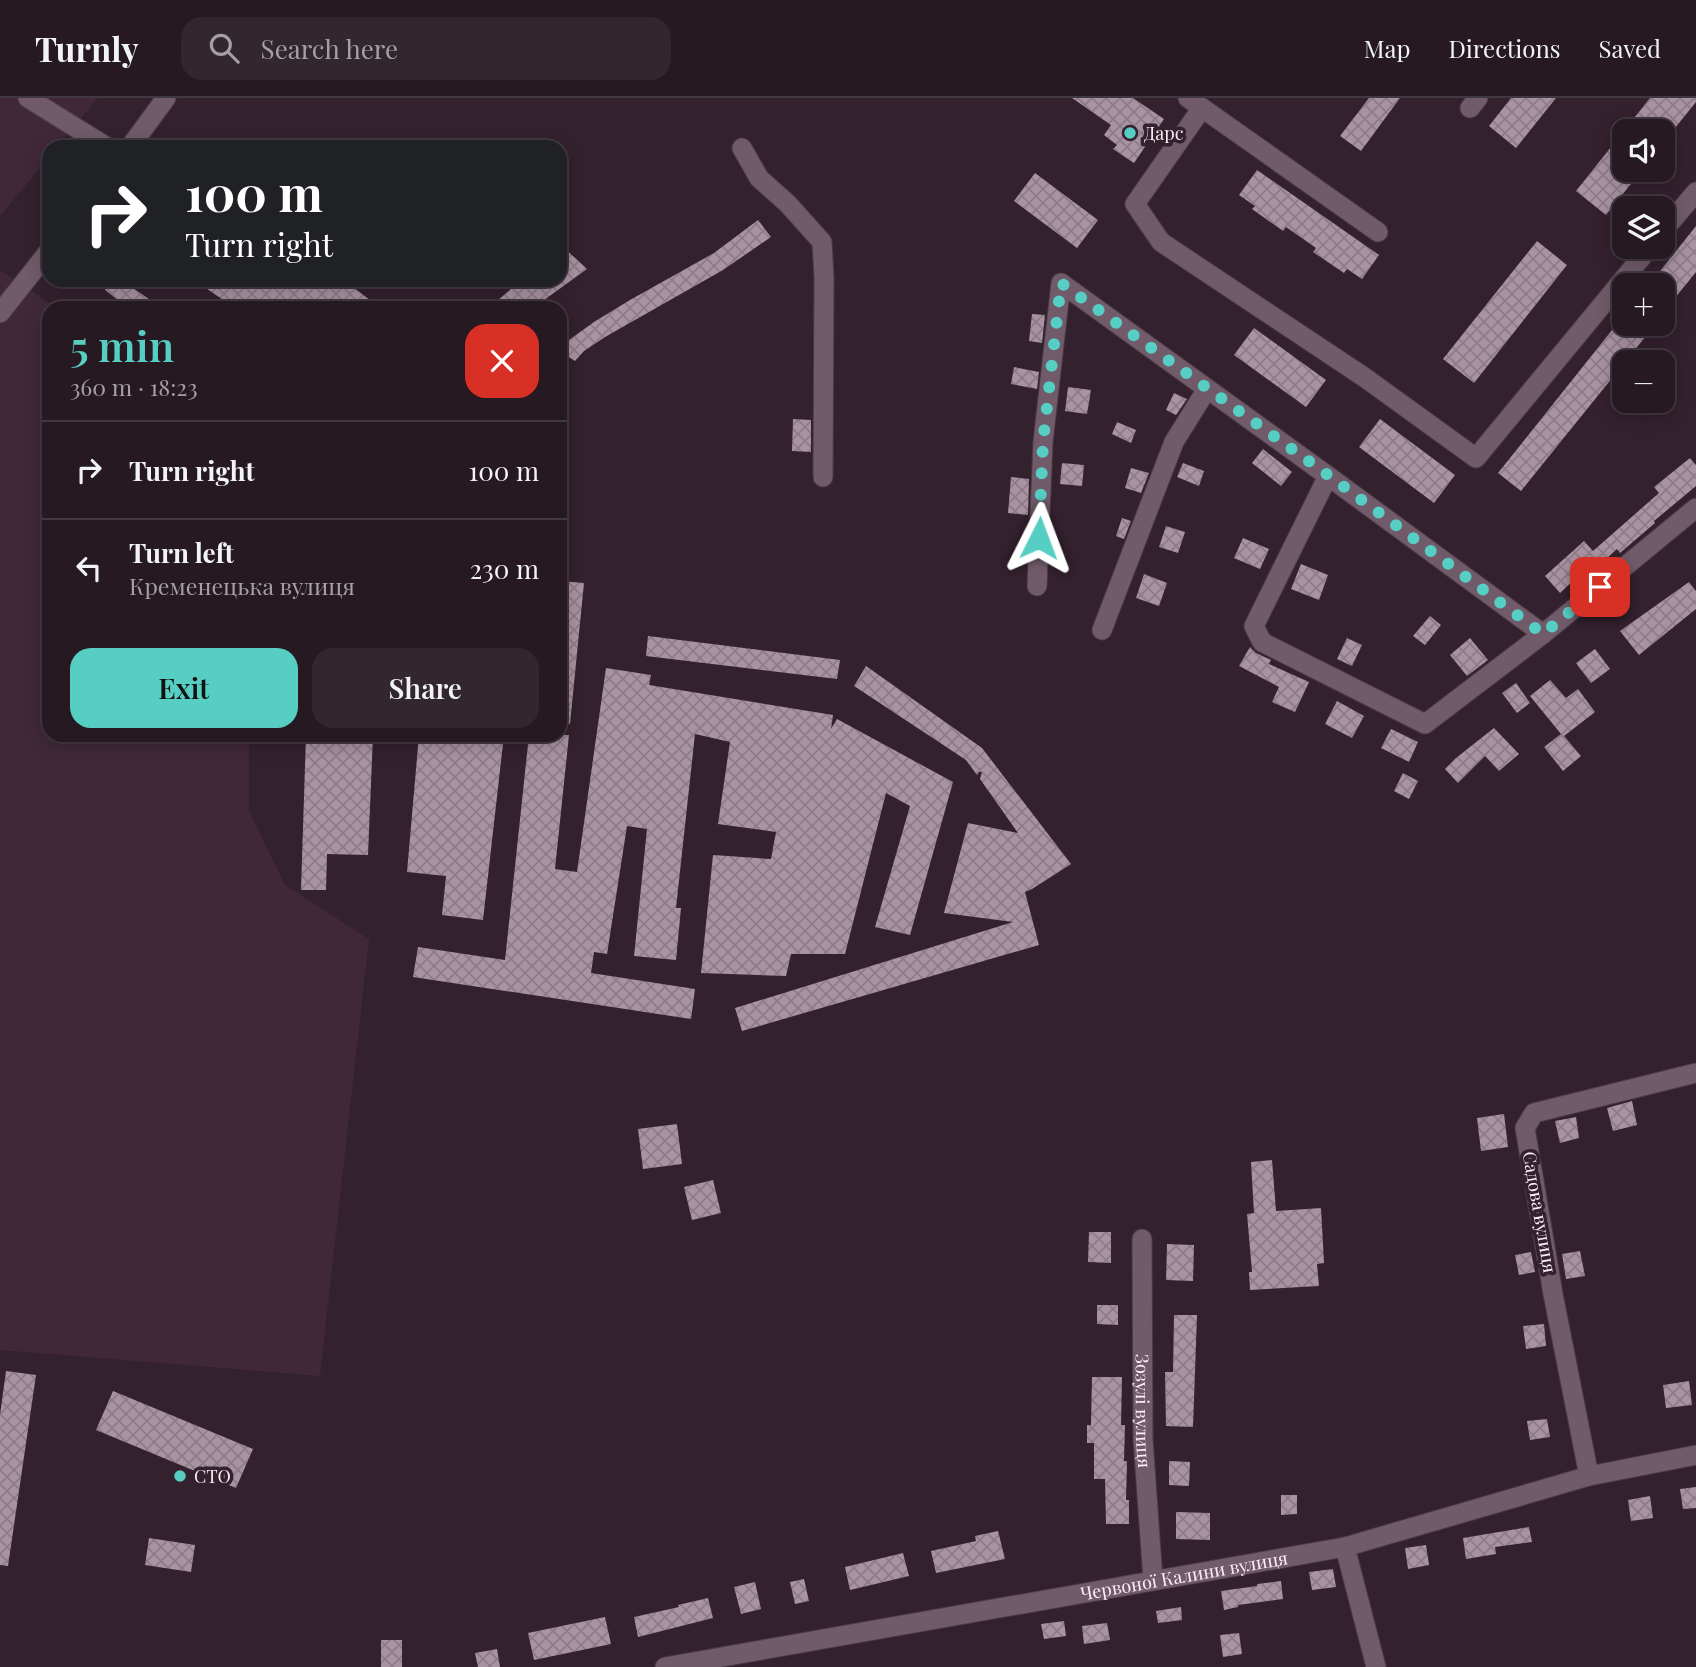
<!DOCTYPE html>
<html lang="en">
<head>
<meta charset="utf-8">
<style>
  body { margin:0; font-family:"Playfair Display",serif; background:#32262f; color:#f1f3f6; height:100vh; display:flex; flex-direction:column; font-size:26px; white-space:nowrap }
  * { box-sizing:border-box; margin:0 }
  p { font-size:23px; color:#a4a0a5 }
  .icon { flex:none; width:38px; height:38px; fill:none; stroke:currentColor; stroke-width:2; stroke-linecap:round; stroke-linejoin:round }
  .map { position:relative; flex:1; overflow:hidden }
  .panel { position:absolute; left:42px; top:203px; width:525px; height:441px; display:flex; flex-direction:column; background:#261922; border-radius:21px; box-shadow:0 4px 18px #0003,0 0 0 2px #423840 }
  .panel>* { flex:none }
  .guide { position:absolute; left:42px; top:42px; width:525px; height:147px; border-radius:21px; box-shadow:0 4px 18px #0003,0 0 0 2px #423840; background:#202124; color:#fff; overflow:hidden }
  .tools { position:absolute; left:1612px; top:21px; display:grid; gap:14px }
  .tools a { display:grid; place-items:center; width:63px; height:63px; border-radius:14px; background:#261922; box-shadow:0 4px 18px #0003,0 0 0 2px #423840; font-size:35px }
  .pin { position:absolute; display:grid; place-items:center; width:60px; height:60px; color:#fff; margin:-30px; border-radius:14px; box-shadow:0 4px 10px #0006 }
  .me { position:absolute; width:77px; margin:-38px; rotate:3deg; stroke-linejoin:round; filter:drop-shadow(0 0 5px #0008) }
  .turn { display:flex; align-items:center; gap:24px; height:147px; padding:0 28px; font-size:32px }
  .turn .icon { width:91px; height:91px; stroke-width:2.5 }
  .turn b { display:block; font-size:49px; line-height:60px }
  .round { display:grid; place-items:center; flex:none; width:74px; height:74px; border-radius:21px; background:#32262f }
  .headline { display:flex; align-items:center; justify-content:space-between; height:119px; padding:0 28px }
  h1 { font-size:42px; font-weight:600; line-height:52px; color:#56cec4 }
  .button { display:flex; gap:14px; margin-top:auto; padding:14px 28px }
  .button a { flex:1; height:80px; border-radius:21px; background:#56cec4; color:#111; font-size:28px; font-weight:600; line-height:80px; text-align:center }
  .button a+a { background:#32262f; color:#f1f3f6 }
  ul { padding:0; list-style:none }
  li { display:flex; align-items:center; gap:21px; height:98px; padding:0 28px; border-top:2px solid #423840 }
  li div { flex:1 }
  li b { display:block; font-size:26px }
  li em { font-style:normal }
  header { display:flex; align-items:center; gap:42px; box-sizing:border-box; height:98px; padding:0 35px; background:#261922; border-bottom:2px solid #423840 }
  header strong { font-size:33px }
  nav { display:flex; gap:38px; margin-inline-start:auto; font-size:24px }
  .search { width:490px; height:63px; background:#32262f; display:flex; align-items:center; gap:18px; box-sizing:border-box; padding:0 24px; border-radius:21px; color:#a4a0a5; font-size:26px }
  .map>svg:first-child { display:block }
  .built { fill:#402839 }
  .building { fill:url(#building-cross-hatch) }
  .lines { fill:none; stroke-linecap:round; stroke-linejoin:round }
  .minor-casing { stroke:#4c3c47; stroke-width:21 }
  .minor { stroke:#715b6a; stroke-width:19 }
  .route { stroke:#56cec4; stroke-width:12; stroke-dasharray:0 21.6 }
  .poi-dot { fill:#56cec4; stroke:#33212e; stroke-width:2.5 }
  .labels { text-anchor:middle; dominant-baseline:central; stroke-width:7; stroke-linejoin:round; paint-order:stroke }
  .poi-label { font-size:18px; fill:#fbeef6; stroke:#33212e; text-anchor:start }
  .street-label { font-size:18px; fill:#fbeef6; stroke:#33212e }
</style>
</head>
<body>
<header>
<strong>Turnly</strong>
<div class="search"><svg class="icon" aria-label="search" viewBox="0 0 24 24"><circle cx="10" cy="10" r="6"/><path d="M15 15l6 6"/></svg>Search here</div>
<nav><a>Map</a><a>Directions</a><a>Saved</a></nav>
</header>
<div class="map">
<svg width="1696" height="1569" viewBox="0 0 1696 1569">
  <defs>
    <pattern id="building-cross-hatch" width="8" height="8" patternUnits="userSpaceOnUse" patternTransform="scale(1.75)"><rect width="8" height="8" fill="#a992a2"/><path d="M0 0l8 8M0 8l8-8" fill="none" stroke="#8d7c88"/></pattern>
  </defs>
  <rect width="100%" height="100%" fill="#33212e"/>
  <!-- built -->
  <path class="built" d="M0 0H98L57 49H49V59L0 118Z
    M0 172 57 210H49V637H249V713L285 787 369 841 320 1278 0 1252Z"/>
  <!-- building -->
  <path class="building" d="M1072 0H1133L1164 21 1134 65 1113 51 1117 47 1104 37 1111 27Z
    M1369 0H1400L1361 53 1340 38Z
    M1511 0H1556L1516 50 1489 28Z
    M1650 0H1696V4L1662 46V33H1624V72H1642L1606 117 1576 93Z
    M1257 72 1379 157 1362 181 1347 171 1344 175 1313 154 1316 150 1286 129 1283 133 1252 111 1255 108 1239 97Z
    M1035 75 1098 122 1077 150 1014 103Z
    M758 122 771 139 723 172 605 239 584 253 575 263 561 254 569 242 594 224 630 202 714 155Z
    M1696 128V174L1662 216V187H1649Z
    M1537 143 1567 167 1474 285 1443 261Z
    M560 146 587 171 533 210H488L522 182H560Z
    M111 182H135L130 188 162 210H128L105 192Z
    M194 182H343L381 210H235Z
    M1032 216 1045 217 1042 245 1029 243Z
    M1624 217V226H1642L1650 233 1521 393 1498 375Z
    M1254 230 1326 282 1306 309 1234 257Z
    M1014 269 1039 274 1037 291 1011 286Z
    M1068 289 1091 292 1087 316 1065 313Z
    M1174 295 1187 301 1176 317 1166 312Z
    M793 321 811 322V354L792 353Z
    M1380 321 1455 377 1434 405 1359 349Z
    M1117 324 1136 332 1131 345 1112 336Z
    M1263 351 1292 374 1281 388 1252 365Z
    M1690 360 1696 367V388L1654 423 1655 425 1620 455 1617 451 1591 475 1587 470 1560 495 1545 478 1584 443 1593 453 1659 395 1654 389Z
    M1062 365 1084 367 1082 388 1060 386Z
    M1183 365 1204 373 1199 388 1177 379Z
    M1131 370 1149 375 1141 395 1125 390Z
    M1011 379 1029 381 1028 417 1008 415Z
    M1122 420 1131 423 1124 441 1116 438Z
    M1166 428 1185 434 1178 455 1159 449Z
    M1243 440 1269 451 1260 471 1234 460Z
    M1301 466 1328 477 1319 502 1291 491Z
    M1144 476 1167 485 1159 508 1136 500Z
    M560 483 584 485 570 626 560 625Z
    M1689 484 1696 493V511L1639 557 1620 533Z
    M1430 518 1441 527 1425 547 1413 538Z
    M648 538 840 562 837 581 646 558Z
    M1347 540 1362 547 1352 568 1337 561Z
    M1470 540 1488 562 1467 578 1450 557Z
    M1250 549 1256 555 1271 562 1269 566 1309 584 1295 614 1272 604 1279 589 1239 568Z
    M1595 551 1610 571 1591 585 1576 565Z
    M866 568 982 650 1071 766 1032 791 1025 794 1039 847 742 933 735 910 1013 824 944 815 968 725 1018 735 980 681 982 674H979L977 677 966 662 854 588Z
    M606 570 651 577 649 587 833 617 831 631 837 621 953 684 910 837 875 829 910 708 886 695 845 856H791L786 878 701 875 713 757 771 761 776 734 718 726 730 644 695 636 676 810H681L676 862 634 858 647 731 627 728 607 856 594 854 591 875 695 891 691 921 413 879 418 849 505 862 529 637H569L555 771 577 774Z
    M1550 582 1566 600 1578 591 1595 614 1564 638 1581 658 1563 673 1544 649 1561 636 1530 598Z
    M1516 585 1530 605 1517 615 1502 595Z
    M1337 603 1364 618 1352 640 1325 626Z
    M1494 630 1519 656 1499 673 1485 658 1458 685 1445 671 1456 660Z
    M1391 631 1418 644 1409 664 1381 650Z
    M306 637H373L368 757 327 756 326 792H301Z
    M419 637H504L483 822 442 817 446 778 407 774Z
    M1403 675 1418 683 1409 701 1394 693Z
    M1632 1003 1637 1027 1613 1033 1607 1010Z
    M1504 1016 1508 1049 1481 1053 1477 1020Z
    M1576 1019 1579 1040 1560 1045 1555 1023Z
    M677 1026 682 1066 643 1071 638 1031Z
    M1272 1062 1276 1113 1321 1110 1324 1165 1317 1166 1319 1188 1250 1192 1249 1174H1252L1247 1116 1254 1115 1251 1064Z
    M713 1082 721 1115 692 1122 684 1089Z
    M1089 1134H1111V1165L1088 1164Z
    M1167 1146 1194 1147 1193 1183 1166 1182Z
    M1580 1153 1585 1178 1566 1181 1562 1156Z
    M1531 1154 1535 1174 1519 1177 1515 1157Z
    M1097 1207H1118V1227L1097 1226Z
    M1174 1217H1197L1193 1329 1166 1328 1165 1274H1173Z
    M1544 1226 1546 1248 1526 1251 1523 1228Z
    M6 1273 36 1277 8 1468 0 1467V1317Z
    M1092 1279H1122L1121 1327H1125L1124 1363H1127L1126 1402H1129V1426H1106L1105 1381H1094V1345H1087V1327H1091Z
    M1689 1283 1692 1307 1666 1310 1663 1287Z
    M113 1293 253 1351 236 1390 96 1332Z
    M1547 1321 1550 1339 1530 1342 1527 1323Z
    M1169 1363 1190 1364 1189 1388 1169 1387Z
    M1696 1389V1410L1683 1411 1680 1391Z
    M1281 1397H1297V1416L1281 1417Z
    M1650 1398 1653 1420 1631 1423 1628 1402Z
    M1176 1414 1210 1415V1442L1176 1441Z
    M1529 1429 1532 1444 1495 1449 1496 1456 1466 1461 1463 1440Z
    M998 1433 1005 1461 936 1475 931 1453 976 1443 975 1438Z
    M149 1440 195 1447 191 1474 145 1467Z
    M1426 1447 1429 1467 1408 1471 1405 1450Z
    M903 1455 909 1478 850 1492 845 1469Z
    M1333 1471 1336 1489 1312 1492 1309 1474Z
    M804 1481 809 1503 795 1506 790 1484Z
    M1281 1483 1283 1501 1238 1507V1509L1224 1512 1221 1493 1257 1488V1486Z
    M755 1484 761 1511 741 1516 734 1489Z
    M708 1500 713 1520 638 1539 634 1519 679 1509 678 1507Z
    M1181 1509 1182 1522 1158 1525 1156 1513Z
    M605 1519 611 1546 534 1562 528 1535Z
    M1064 1523 1066 1538 1044 1541 1041 1526Z
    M1107 1525 1110 1542 1084 1546 1082 1528Z
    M1239 1535 1242 1556 1223 1559 1220 1537Z
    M381 1542H402V1569H381Z
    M497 1551 500 1569H478L475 1555Z"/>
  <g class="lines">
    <!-- minor casing -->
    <g class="minor-casing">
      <g id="minor">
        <path d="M28 0 107 49"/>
        <path d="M1188 0 1378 134"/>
        <path d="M1202 10 1135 106 1161 144 1364 279 1476 360 1650 149"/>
        <path d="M1470 10 1478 0"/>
        <path d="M130 49 166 0"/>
        <path d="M742 50 759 80 788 106 822 144 824 180 823 379"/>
        <path d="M1662 134 1696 94"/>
        <path d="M0 215 49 153"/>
        <path d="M1328 378 1254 528 1262 544 1425 626 1543 536 1696 410"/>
        <path d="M1037 488 1043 344 1061 185 1328 378 1543 536"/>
        <path d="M1102 532 1174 344 1207 291"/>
        <path id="s1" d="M1142 1141 1143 1341 1153 1482"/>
        <path d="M1589 1378 1553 1196 1525 1030 1534 1015 1696 975"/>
        <path d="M1345 1449 1376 1569"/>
        <path id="s2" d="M665 1569 1345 1449 1589 1378 1696 1357"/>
      </g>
    </g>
    <!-- minor -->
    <use href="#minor" class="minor"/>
  </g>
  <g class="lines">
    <!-- route -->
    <path class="route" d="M1039 440 1043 344 1061 185 1328 377 1543 536 1600 489"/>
  </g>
  <!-- markers -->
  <g class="poi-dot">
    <circle cx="1130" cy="35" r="7"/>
    <circle cx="180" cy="1378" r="7"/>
  </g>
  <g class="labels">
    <!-- poi labels -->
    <g class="poi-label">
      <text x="1144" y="35">Дарс</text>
      <text x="194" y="1378">СТО</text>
    </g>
    <!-- street labels -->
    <g class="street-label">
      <text transform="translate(1540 1114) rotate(80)">Садова вулиця</text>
      <text stroke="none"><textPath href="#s1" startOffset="172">Зозулі вулиця</textPath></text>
      <text stroke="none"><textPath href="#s2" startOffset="527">Червоної Калини вулиця</textPath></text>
    </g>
  </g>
</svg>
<div class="tools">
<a><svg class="icon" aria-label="sound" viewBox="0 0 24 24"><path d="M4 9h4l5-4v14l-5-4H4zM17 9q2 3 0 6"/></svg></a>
<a><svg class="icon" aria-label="layers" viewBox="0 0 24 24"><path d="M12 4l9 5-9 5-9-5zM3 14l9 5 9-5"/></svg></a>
<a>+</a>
<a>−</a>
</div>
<div class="pin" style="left:1600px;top:489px;background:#d93025"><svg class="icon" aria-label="arrive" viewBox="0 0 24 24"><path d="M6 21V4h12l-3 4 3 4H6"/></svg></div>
<svg class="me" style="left:1039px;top:440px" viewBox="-20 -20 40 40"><path d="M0-17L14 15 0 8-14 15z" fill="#56cec4" stroke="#fff" stroke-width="4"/></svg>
<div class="guide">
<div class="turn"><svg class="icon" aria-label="right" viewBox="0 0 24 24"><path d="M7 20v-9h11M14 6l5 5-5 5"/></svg><div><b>100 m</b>Turn right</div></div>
</div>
<section class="panel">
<div class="headline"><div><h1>5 min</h1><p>360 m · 18:23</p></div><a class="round" style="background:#d93025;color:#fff"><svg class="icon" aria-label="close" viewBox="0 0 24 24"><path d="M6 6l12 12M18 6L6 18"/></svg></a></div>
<ul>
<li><svg class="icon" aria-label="right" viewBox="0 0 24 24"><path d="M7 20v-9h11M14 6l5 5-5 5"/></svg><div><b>Turn right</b></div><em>100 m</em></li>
<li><svg class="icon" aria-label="left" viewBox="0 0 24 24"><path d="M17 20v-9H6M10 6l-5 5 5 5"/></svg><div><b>Turn left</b><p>Кременецька вулиця</p></div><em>230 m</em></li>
</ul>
<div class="button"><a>Exit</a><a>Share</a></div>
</section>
</div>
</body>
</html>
